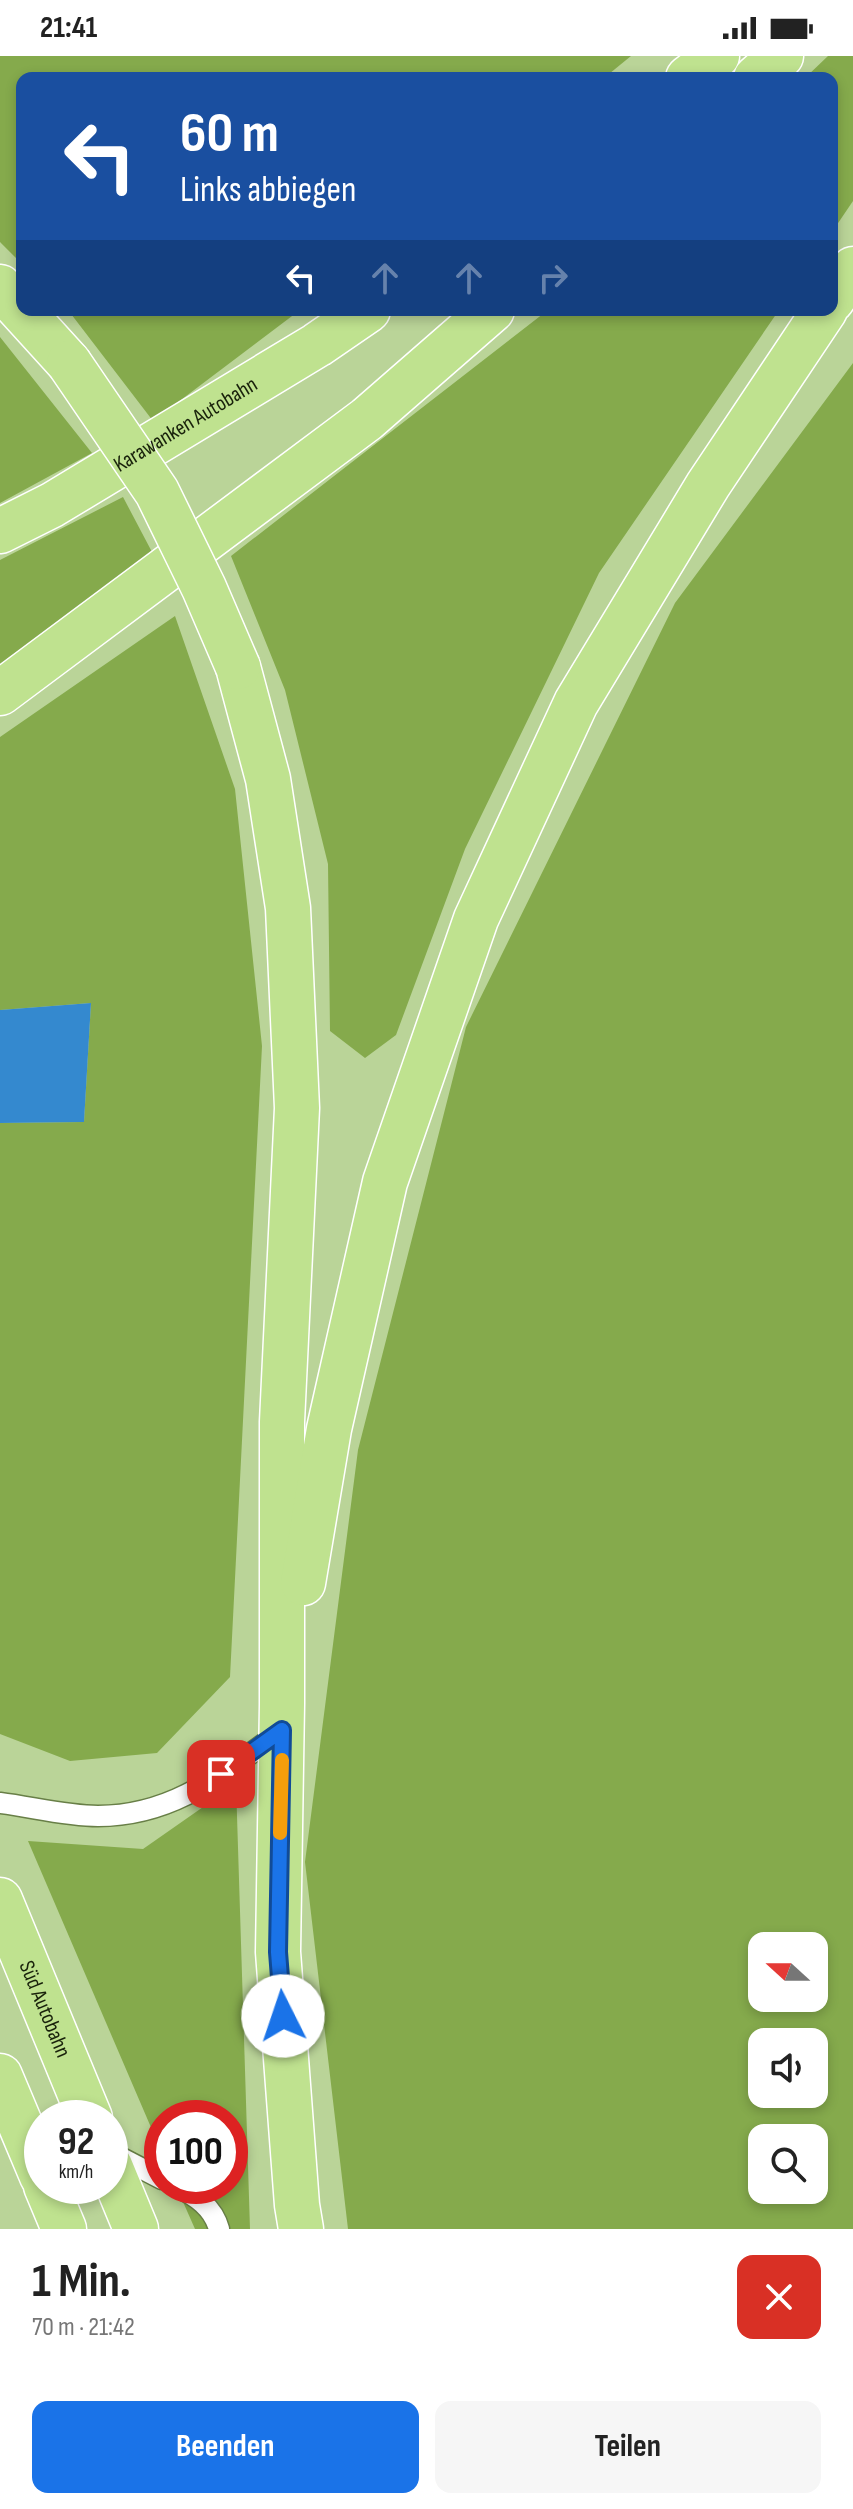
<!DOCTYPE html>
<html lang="de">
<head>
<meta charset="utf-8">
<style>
  body { margin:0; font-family:"Sofia Sans Condensed",sans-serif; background:#f6f6f6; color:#222; height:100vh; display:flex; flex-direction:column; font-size:30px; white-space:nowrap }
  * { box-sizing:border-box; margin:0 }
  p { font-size:26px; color:#767676 }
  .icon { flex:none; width:44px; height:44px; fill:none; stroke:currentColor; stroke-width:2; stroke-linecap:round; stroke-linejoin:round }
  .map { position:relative; height:2173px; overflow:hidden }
  .drawer { display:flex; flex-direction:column; background:#fff; flex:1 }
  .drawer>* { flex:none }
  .top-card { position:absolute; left:16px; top:16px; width:822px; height:244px; border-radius:16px; box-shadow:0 4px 12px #0003; background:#1a4fa0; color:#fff; overflow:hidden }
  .needle { width:52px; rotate:291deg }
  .fabs { position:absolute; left:748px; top:1876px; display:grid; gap:16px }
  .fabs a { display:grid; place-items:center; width:80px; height:80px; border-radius:16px; background:#fff; box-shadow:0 4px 12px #0003; font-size:40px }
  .speed { position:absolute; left:24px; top:2044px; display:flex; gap:16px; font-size:40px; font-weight:700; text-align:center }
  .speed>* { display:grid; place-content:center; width:104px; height:104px; border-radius:50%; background:#fff; box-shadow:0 4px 12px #0003; line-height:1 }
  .speed small { font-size:20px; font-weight:400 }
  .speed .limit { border:12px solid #d22; background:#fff; color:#111 }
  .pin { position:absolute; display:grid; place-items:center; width:68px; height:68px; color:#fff; margin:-34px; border-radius:16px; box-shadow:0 4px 12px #0006 }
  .me { position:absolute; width:88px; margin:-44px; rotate:356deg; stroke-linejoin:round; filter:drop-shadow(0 0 6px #0008) }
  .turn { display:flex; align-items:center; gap:28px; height:168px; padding:0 32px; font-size:36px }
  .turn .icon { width:104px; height:104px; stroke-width:2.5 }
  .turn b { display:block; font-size:56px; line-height:68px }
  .lanes { display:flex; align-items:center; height:76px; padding:0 32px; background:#0003; justify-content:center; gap:40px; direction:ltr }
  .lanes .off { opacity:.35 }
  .round { display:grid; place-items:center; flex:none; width:84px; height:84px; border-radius:16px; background:#f6f6f6 }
  .overview { display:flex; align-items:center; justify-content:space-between; height:136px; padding:0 32px }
  h1 { font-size:48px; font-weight:700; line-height:60px }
  .action { display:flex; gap:16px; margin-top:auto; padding:16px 32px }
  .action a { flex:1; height:92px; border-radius:16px; background:#1a73e8; color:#fff; font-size:32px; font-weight:700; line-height:92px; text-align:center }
  .action a+a { background:#f6f6f6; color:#222 }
  .status { display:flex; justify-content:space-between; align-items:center; height:56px; padding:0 40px; background:#fff; direction:ltr }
  .status svg { height:22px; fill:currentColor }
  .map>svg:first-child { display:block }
  .green { fill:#85aa4c; fill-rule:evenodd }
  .water { fill:#3489cf }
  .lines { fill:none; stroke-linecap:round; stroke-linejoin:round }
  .lane-casing { stroke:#687f47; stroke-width:23 }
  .highway-casing { stroke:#fff; stroke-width:47 }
  .lane { stroke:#fff; stroke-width:20 }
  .highway { stroke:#bfe28f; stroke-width:44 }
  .highway-bridge-casing { stroke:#fff; stroke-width:47; stroke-linecap:butt }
  .highway-bridge { stroke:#bfe28f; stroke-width:44 }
  .route-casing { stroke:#114b97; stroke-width:20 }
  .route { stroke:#1a73e8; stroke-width:14 }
  .slow { stroke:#f59e0b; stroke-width:14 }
  .labels { text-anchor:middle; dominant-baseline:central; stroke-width:6; stroke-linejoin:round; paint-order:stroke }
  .street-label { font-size:22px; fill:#19220b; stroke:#c6e1a4 }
</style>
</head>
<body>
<div class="status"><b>21:41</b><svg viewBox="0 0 49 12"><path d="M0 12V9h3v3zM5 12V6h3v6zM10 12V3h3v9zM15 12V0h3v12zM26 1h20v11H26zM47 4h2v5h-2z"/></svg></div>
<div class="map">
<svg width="853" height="2173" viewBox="0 0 853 2173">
  <rect width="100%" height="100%" fill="#bad498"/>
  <!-- green -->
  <path class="green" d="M0 0H631L604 22H22V208L0 186Z
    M828 0H853V145L832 176V22H805Z
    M68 254H300L153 365Z
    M548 254H779L599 517 465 793 396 979 365 1002 330 975 328 808 285 634 231 500Z
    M0 281 92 397 0 447Z
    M853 307V2173H348L305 1806 358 1394 466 971 675 547ZM814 1890V1942H762V1890ZM814 1986V2038H762V1986ZM814 2082V2134H762V2082Z
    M123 441 152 496 0 613V504Z
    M175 560 235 733 262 990 230 1621 157 1697 70 1705 0 1678V1067L84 1066 91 947 0 954V681Z
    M236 1728 250 2173H195L176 2130H230V2062H162V2097L28 1785 143 1793Z"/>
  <!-- water -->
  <path class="water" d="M91 947 84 1066 0 1067V954Z"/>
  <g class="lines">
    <!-- lane casing -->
    <g class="lane-casing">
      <path id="lane" d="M0 1747C32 1751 66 1760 98 1760 174 1760 222 1718 280 1676
        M110 2096 162 2123
        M176 2130C196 2140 213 2151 219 2173"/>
    </g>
    <!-- highway casing -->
    <g class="highway-casing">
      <g id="highway">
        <path d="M688 22 717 0"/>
        <path d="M756 22 781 0"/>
        <path d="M0 231 69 307"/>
        <path d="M832 244 853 213"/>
        <path id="s1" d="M0 475 52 449 317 289 368 254"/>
        <path d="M238 611 268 723 288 852 297 1052 282 1366V1648L278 1896 297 2149 301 2173"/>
        <path d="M0 637 367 363 492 254"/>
        <path d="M303 1527 329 1373 385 1126 476 863 576 647 708 429 825 254"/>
        <path id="s2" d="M0 1844 90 2062"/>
        <path d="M0 2020 42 2120"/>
        <path d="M110 2110 136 2173"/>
        <path d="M46 2130 64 2173"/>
      </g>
    </g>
    <!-- lane -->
    <use href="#lane" class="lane"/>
    <!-- highway -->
    <use href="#highway" class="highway"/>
    <!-- highway-bridge casing -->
    <g class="highway-bridge-casing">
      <path id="highway-bridge" d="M69 307 157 436 204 532 238 611"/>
    </g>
    <!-- highway-bridge -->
    <use href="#highway-bridge" class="highway-bridge"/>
  </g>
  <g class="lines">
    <!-- route casing -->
    <g class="route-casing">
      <path id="route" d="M221 1718 282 1674 278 1896 283 1960"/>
    </g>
    <!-- route -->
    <use href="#route" class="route"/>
    <!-- slow -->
    <path class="slow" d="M280 1777 282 1704"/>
  </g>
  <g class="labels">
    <!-- street labels -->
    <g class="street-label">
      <text stroke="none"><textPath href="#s1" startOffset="214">Karawanken Autobahn</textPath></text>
      <text stroke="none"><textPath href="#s2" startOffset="118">Süd Autobahn</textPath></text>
    </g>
  </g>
</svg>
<div class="fabs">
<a><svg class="needle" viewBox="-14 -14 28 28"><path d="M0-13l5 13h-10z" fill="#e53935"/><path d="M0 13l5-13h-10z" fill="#767676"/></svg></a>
<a><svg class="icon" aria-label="sound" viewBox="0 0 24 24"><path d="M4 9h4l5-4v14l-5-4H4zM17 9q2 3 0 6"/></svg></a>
<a><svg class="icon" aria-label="search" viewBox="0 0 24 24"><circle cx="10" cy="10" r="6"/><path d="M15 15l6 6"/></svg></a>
</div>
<div class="speed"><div>92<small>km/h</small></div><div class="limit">100</div></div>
<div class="pin" style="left:221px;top:1718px;background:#d93025"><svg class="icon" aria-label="arrive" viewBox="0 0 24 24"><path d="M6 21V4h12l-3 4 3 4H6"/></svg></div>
<svg class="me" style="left:283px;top:1960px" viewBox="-20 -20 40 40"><circle r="19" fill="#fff"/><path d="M0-13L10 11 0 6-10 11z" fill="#1a73e8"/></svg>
<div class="top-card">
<div class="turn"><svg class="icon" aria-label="left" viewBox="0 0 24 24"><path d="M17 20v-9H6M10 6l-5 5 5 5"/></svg><div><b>60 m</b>Links abbiegen</div></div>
<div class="lanes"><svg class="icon" aria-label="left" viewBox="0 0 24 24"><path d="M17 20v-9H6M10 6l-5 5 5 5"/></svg><svg class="icon off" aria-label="ahead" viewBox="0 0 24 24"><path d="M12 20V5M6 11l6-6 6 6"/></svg><svg class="icon off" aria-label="ahead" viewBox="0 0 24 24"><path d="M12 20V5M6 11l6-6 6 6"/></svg><svg class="icon off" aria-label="right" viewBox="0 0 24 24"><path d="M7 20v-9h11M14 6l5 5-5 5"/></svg></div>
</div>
</div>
<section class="drawer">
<div class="overview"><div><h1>1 Min.</h1><p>70 m · 21:42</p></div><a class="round" style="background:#d93025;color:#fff"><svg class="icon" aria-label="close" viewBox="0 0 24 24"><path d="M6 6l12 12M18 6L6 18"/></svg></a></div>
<div class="action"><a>Beenden</a><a>Teilen</a></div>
</section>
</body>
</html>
